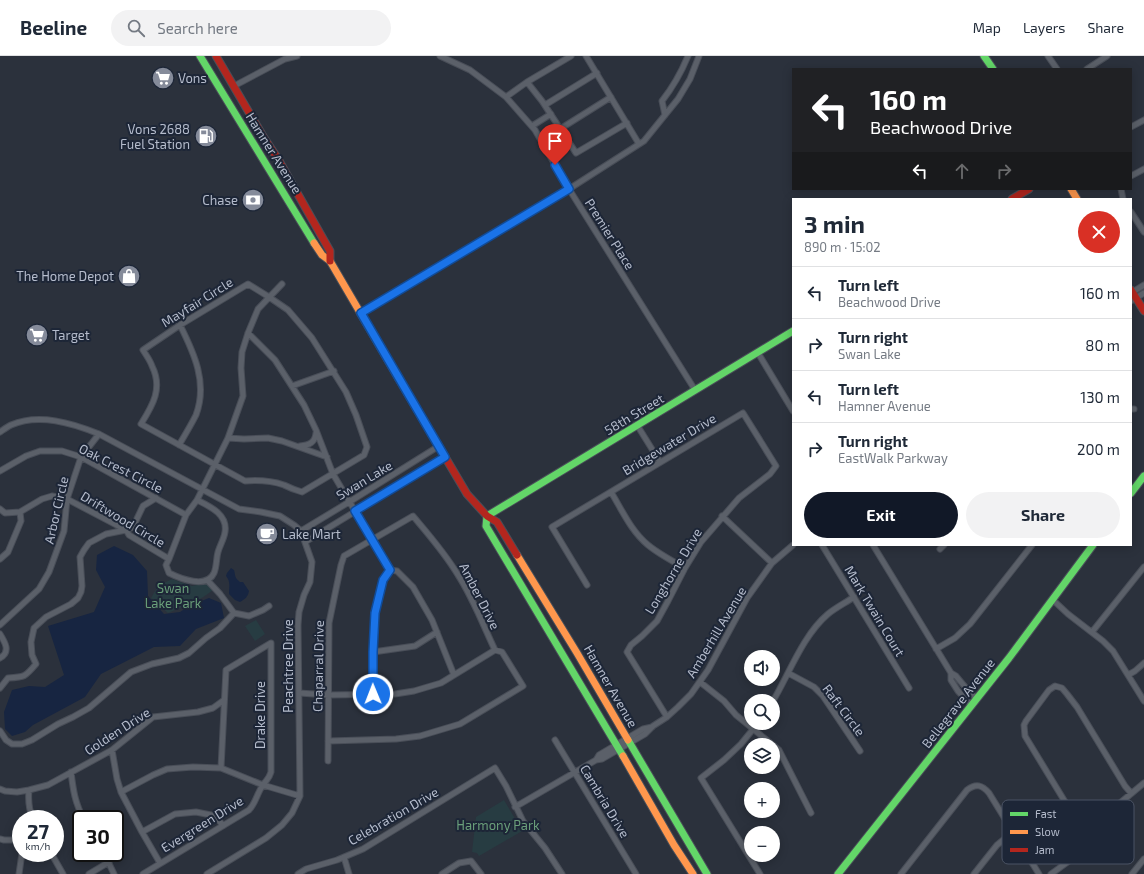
<!DOCTYPE html>
<html lang="en">
<head>
<meta charset="utf-8">
<style>
  body { margin:0; font-family:"Exo 2",sans-serif; background:#f2f2f3; color:#1f2937; height:100vh; display:flex; flex-direction:column; font-size:15px; white-space:nowrap }
  * { box-sizing:border-box; margin:0 }
  p { font-size:13px; color:#747a83 }
  .icon { flex:none; width:22px; height:22px; fill:none; stroke:currentColor; stroke-width:2; stroke-linecap:round; stroke-linejoin:round }
  .map { position:relative; flex:1; overflow:hidden }
  .panel { position:absolute; left:792px; top:142px; width:340px; height:348px; display:flex; flex-direction:column; background:#fff; border-radius:0px; box-shadow:0 2px 10px #0003 }
  .panel>* { flex:none }
  .guide { position:absolute; left:792px; top:12px; width:340px; height:122px; border-radius:0px; box-shadow:0 2px 10px #0003; background:#202124; color:#fff; overflow:hidden }
  .fabs { position:absolute; left:744px; top:594px; display:grid; gap:8px }
  .fabs a { display:grid; place-items:center; width:36px; height:36px; border-radius:50%; background:#fff; box-shadow:0 2px 10px #0003; font-size:20px }
  .speed { position:absolute; left:12px; top:754px; display:flex; gap:8px; font-size:20px; font-weight:700; text-align:center }
  .speed>* { display:grid; place-content:center; width:52px; height:52px; border-radius:50%; background:#fff; box-shadow:0 2px 10px #0003; line-height:1 }
  .speed small { font-size:10px; font-weight:400 }
  .speed .limit { border:2px solid #111; border-radius:6px; background:#fff; color:#111 }
  .pin { position:absolute; display:grid; place-items:center; width:34px; height:34px; color:#fff; margin:-41px -17px; border-radius:50% 50% 50% 0; rotate:-45deg; box-shadow:0 0 4px #0007 }
  .pin .icon { rotate:45deg }
  .me { position:absolute; width:44px; margin:-22px; rotate:359deg; stroke-linejoin:round; filter:drop-shadow(0 0 3px #0008) }
  .turn { display:flex; align-items:center; gap:14px; height:84px; padding:0 12px; font-size:18px }
  .turn .icon { width:52px; height:52px; stroke-width:2.5 }
  .turn b { display:block; font-size:28px; line-height:34px }
  .lanes { display:flex; align-items:center; height:38px; padding:0 12px; background:#0003; justify-content:center; gap:20px; direction:ltr }
  .lanes .off { opacity:.35 }
  .round { display:grid; place-items:center; flex:none; width:42px; height:42px; border-radius:21px; background:#f2f2f3 }
  .overview { display:flex; align-items:center; justify-content:space-between; height:68px; padding:0 12px }
  h1 { font-size:24px; font-weight:700; line-height:30px }
  .button { display:flex; gap:8px; margin-top:auto; padding:8px 12px }
  .button a { flex:1; height:46px; border-radius:24px; background:#111827; color:#fff; font-size:16px; font-weight:700; line-height:46px; text-align:center }
  .button a+a { background:#f2f2f3; color:#1f2937 }
  ul { padding:0; list-style:none }
  li { display:flex; align-items:center; gap:12px; height:52px; padding:0 12px; border-top:1px solid #e0e1e3 }
  li div { flex:1 }
  li b { display:block; font-size:15px }
  li em { font-style:normal }
  header { display:flex; align-items:center; gap:24px; box-sizing:border-box; height:56px; padding:0 20px; background:#fff; border-bottom:1px solid #e0e1e3 }
  header strong { font-size:19px }
  nav { display:flex; gap:22px; margin-inline-start:auto; font-size:14px }
  .search { width:280px; height:36px; background:#f2f2f3; display:flex; align-items:center; gap:10px; box-sizing:border-box; padding:0 14px; border-radius:22px; color:#747a83; font-size:15px }
  .map>svg:first-child { display:block }
  .green { fill:#273c42 }
  .water { fill:#172541 }
  .lines { fill:none; stroke-linecap:round; stroke-linejoin:round }
  .street-casing { stroke:#494e58; stroke-width:7 }
  .fast-casing { stroke:#494e58; stroke-width:9 }
  .slow-casing { stroke:#494e58; stroke-width:9 }
  .jam-casing { stroke:#494e58; stroke-width:9 }
  .street { stroke:#5b6069; stroke-width:5 }
  .fast { stroke:#63d668; stroke-width:7 }
  .slow { stroke:#ff974d; stroke-width:7 }
  .jam { stroke:#b3261e; stroke-width:7 }
  .route-casing { stroke:#114b97; stroke-width:10 }
  .route { stroke:#1a73e8; stroke-width:7 }
  .labels { text-anchor:middle; dominant-baseline:central; stroke-width:4; stroke-linejoin:round; paint-order:stroke }
  .poi-label { font-size:13px; fill:#b5bccc; stroke:#1d2637; text-anchor:start }
  .street-label { font-size:13px; fill:#b5bccc; stroke:#1d2637 }
  .park-label { font-size:13px; fill:#6a9f7a; stroke:#1d2637 }
  .key { fill:#1d2637; stroke:#4b5364; stroke-width:1 }
  .key-label { font-size:11px; fill:#b5bccc }
</style>
</head>
<body>
<header>
<strong>Beeline</strong>
<div class="search"><svg class="icon" aria-label="search" viewBox="0 0 24 24"><circle cx="10" cy="10" r="6"/><path d="M15 15l6 6"/></svg>Search here</div>
<nav><a>Map</a><a>Layers</a><a>Share</a></nav>
</header>
<div class="map">
<svg width="1144" height="818" viewBox="0 0 1144 818">
  <rect width="100%" height="100%" fill="#2b313c"/>
  <!-- green -->
  <path class="green" d="M172 523 192 530 206 527 213 534C200 545 184 550 168 557L151 542 158 530Z
    M256 564 265 578 255 585 245 570Z
    M504 744 518 768 524 774 479 800 477 797 472 796 476 761Z"/>
  <!-- water -->
  <path class="water" d="M114 490 133 499 147 515 148 540 164 558 180 556 189 550 209 542 221 547 224 562 196 573 180 590 154 591 101 618 85 641 33 669 25 676 12 680 5 673 4 656 12 634 29 630 45 631 64 619 48 570 94 556 105 531 96 514 97 499Z
    M231 512 234 514C236 521 234 521 240 526H243L249 535C248 541 245 543 240 546L235 544 229 538C229 531 231 526 226 520L227 517Z"/>
  <g class="lines">
    <!-- street casing -->
    <g class="street-casing">
      <path id="street" d="M440 0 470 14 506 41 535 74 569 133 695 334
        M586 0 639 88
        M1048 0 1057 13
        M1087 13 1107 0
        M527 26 571 0
        M234 30 285 3 297 0
        M506 41 527 26 542 45 576 97 627 67
        M545 49 597 17
        M665 59 662 45C673 31 681 17 688 0
        M532 70 551 58
        M1131 71 1144 64
        M560 73 611 41
        M1131 120 1144 113
        M1121 133 1123 143
        M1131 156 1144 176
        M248 228 269 241 288 254 312 282 346 336 356 359 367 391 364 399 302 436C295 434 290 432 284 429 272 425 258 424 245 425L141 368C153 349 163 332 152 310 150 304 146 299 143 294L180 269Z
        M1131 237 1144 229
        M1131 245 1144 237
        M361 257 569 133 644 85 665 59 678 43 690 23 699 0
        M248 277 275 304 304 349 316 374 333 418 390 514 397 515 413 531 432 564 454 619
        M758 297 793 355
        M292 330 334 315
        M1131 353H1134
        M637 369 660 406
        M0 376C3 374 7 371 11 369 39 357 72 367 99 378L239 453 261 456 280 460 294 469 301 475 312 506 310 526 304 539 299 556 298 569 300 740 292 757 282 769 266 782 207 818
        M228 382 244 383 268 382 282 385 327 401
        M179 389C185 379 191 369 196 359 208 327 194 297 180 269
        M300 390C309 389 315 387 316 377
        M0 415 26 400 40 395H62L81 401 186 459
        M611 436C622 454 631 475 648 489 659 498 672 505 685 512
        M197 444 228 382 243 340 241 312 242 296 248 277 258 253 282 228
        M197 444C209 450 228 458 225 476 224 483 220 489 218 496 216 503 217 510 214 517 207 533 181 523 169 517L166 509 169 503 186 459Z
        M0 453 5 457 20 456 42 443 52 440 67 443 126 474 129 479 169 503
        M722 460 772 507
        M301 475 354 443 439 390
        M305 486 445 401
        M822 489 909 632
        M873 489 951 617 956 620 966 632 977 643
        M940 493 944 489
        M0 503 8 496 21 465 20 456
        M207 524 220 538 234 557 249 560 263 554 269 550
        M587 529 552 471 743 357 776 410 770 418 739 442 701 486 685 512 668 545 657 565 642 580 631 589 627 596 667 661
        M1053 544 1068 558 1103 585 1113 595 1144 645
        M0 569 39 533 49 516 64 475 67 443 81 401 99 378
        M1092 576 1144 511
        M0 578C5 586 11 596 0 602
        M936 593 955 582 970 568 1032 489
        M373 596 415 590 437 576
        M788 617 814 631 823 640 860 695
        M951 617V624L958 635 972 650
        M1128 619 1135 615 1144 607
        M700 626 724 645 736 659 779 694 811 757
        M0 632 8 622C25 621 25 621 36 608L32 599 31 586 34 572 46 561 71 548 78 542 81 536 82 530 80 501 84 494 89 487 106 478 126 474 133 471 143 450 156 442
        M299 637 329 639 395 638 414 635 441 627 495 594
        M373 638V596L375 557 383 523 390 514
        M773 645C789 618 803 579 828 558 835 552 845 547 854 541
        M758 667 741 688 724 704 701 722 760 818
        M0 675 6 684 12 688H22L32 684 58 668 73 661 89 652 131 616 152 608 179 602 189 597 206 582 220 572 234 557
        M555 684 636 818
        M328 685 396 683 420 680 460 668 523 630 502 596 495 594C483 569 473 542 458 519 445 497 429 479 413 460L344 500 341 509 329 567 328 705
        M112 694 117 723 121 736 142 776 160 807
        M596 704 602 703 645 678 653 670 667 661 678 651 691 638 708 614 747 542 772 507 793 489
        M71 716C73 733 75 748 84 763
        M0 733 5 735 17 736 29 734 48 729 112 694 153 661 198 656 213 652 224 644
        M29 734C28 744 29 754 33 763
        M121 736 153 719 167 713 193 711 221 712 263 729 300 740
        M515 751 596 704 599 699 643 673 652 671
        M142 776 175 758 196 756 216 760 223 770
        M1091 781 1081 772 1025 680 1024 669 1026 665 1049 634 1055 630 1062 632 1067 638 1077 651 1125 730 1131 737
        M0 783 4 784H21
        M51 797 63 818
        M104 797 114 818
        M344 801 349 818
        M19 818 22 797
        M89 818 109 806
        M143 818 249 754C256 747 257 737 263 729 267 723 269 723 271 716V587L226 614 221 712
        M298 818 306 813 337 804 363 793 495 712 506 730 523 765 545 792 562 818
        M442 818 459 807 471 805 481 818
        M901 818 967 734C976 727 982 729 989 737L1039 818
        M974 818 997 789 1013 776
        M1051 818 1069 805 1120 747 1144 727
        M1132 818 1144 803"/>
    </g>
    <!-- fast casing -->
    <g class="fast-casing">
      <path id="fast" d="M200 0 314 187
        M984 0 993 13
        M1131 437 1144 420
        M487 460 793 275
        M487 460 486 470 623 700
        M628 684 707 818
        M838 818 1009 602 1093 489"/>
    </g>
    <!-- slow casing -->
    <g class="slow-casing">
      <path id="slow" d="M1071 133 1077 143
        M314 187 322 199 330 205 399 323
        M517 499 577 597 628 684
        M623 700 674 789 693 818"/>
    </g>
    <!-- jam casing -->
    <g class="jam-casing">
      <path id="jam" d="M216 0 264 82 278 103 330 195V205
        M1012 143 1029 133
        M1131 234 1144 255
        M399 323 467 438 487 460 497 466 517 499"/>
    </g>
    <!-- street -->
    <use href="#street" class="street"/>
    <!-- fast -->
    <use href="#fast" class="fast"/>
    <!-- slow -->
    <use href="#slow" class="slow"/>
    <!-- jam -->
    <use href="#jam" class="jam"/>
  </g>
  <g class="lines">
    <!-- route casing -->
    <g class="route-casing">
      <path id="route" d="M373 638V596L375 557 383 524 390 514 355 455 445 401 361 257 569 133 555 109"/>
    </g>
    <!-- route -->
    <use href="#route" class="route"/>
  </g>
  <!-- icons -->
  <defs>
    <g id="supermarket-disc" transform="scale(1.15)"><circle r="9.5" fill="#858b9a" stroke="#1d2637"/><path d="M-6-5.5h2.5l.6 2H6L4.5 2H-2.5L-4.4-4H-6ZM-1.5 3.2a1.3 1.3 0 1 0 .1 0ZM3 3.2a1.3 1.3 0 1 0 .1 0Z" fill="#fff"/></g>
    <g id="fuel-disc" transform="scale(1.15)"><circle r="9.5" fill="#858b9a" stroke="#1d2637"/><path d="M-5.5-6h7V0h2V4h1.3V-2.5L3-4.5l.8-.8L6-3V5H2.5V1h-1V6h-7ZM-4.2-4.7v3.2H.2V-4.7Z" fill="#fff"/></g>
    <g id="bank-disc" transform="scale(1.15)"><circle r="9.5" fill="#858b9a" stroke="#1d2637"/><path d="M-6-4H6V4H-6ZM0-2.3a2.3 2.3 0 1 0 0 4.6a2.3 2.3 0 1 0 0-4.6Z" fill="#fff"/></g>
    <g id="shop-disc" transform="scale(1.15)"><circle r="9.5" fill="#858b9a" stroke="#1d2637"/><path d="M-5-2.5h2.3a2.7 3.5 0 0 1 5.4 0H5L5.5 6h-11ZM-1.5-2.5h3a1.5 2.3 0 0 0-3 0Z" fill="#fff"/></g>
    <g id="cafe-disc" transform="scale(1.15)"><circle r="9.5" fill="#858b9a" stroke="#1d2637"/><path d="M-5.5-4.5H6V0H3Q3 3.5 0 3.5H-2.5Q-5.5 3.5-5.5 0ZM3-3.2v2h1.7v-2ZM-6 4.5H4V6H-6Z" fill="#fff"/></g>
  </defs>
  <g fill-rule="evenodd">
    <use href="#supermarket-disc" x="163" y="22"/>
    <use href="#fuel-disc" x="206" y="80"/>
    <use href="#bank-disc" x="253" y="144"/>
    <use href="#shop-disc" x="129" y="220"/>
    <use href="#supermarket-disc" x="37" y="279"/>
    <use href="#cafe-disc" x="267" y="478"/>
  </g>
  <g class="labels">
    <!-- poi labels -->
    <g class="poi-label">
      <text x="178" y="22">Vons</text>
      <text x="190" y="73" text-anchor="end">Vons 2688<tspan x="190" dy="15">Fuel Station</tspan></text>
      <text x="238" y="144" text-anchor="end">Chase</text>
      <text x="114" y="220" text-anchor="end">The Home Depot</text>
      <text x="52" y="279">Target</text>
      <text x="282" y="478">Lake Mart</text>
    </g>
    <!-- street labels -->
    <g class="street-label">
      <text transform="translate(274 97) rotate(58)">Hamner Avenue</text>
      <text transform="translate(610 178) rotate(58)">Premier Place</text>
      <text transform="translate(197 246) rotate(-32)">Mayfair Circle</text>
      <text transform="translate(634 358) rotate(-31)">58th Street</text>
      <text transform="translate(669 388) rotate(-31)">Bridgewater Drive</text>
      <text transform="translate(121 412) rotate(27)">Oak Crest Circle</text>
      <text transform="translate(364 424) rotate(-31)">Swan Lake</text>
      <text transform="translate(56 454) rotate(-77)">Arbor Circle</text>
      <text transform="translate(123 463) rotate(31)">Driftwood Circle</text>
      <text transform="translate(673 515) rotate(-59)">Longhorne Drive</text>
      <text transform="translate(480 540) rotate(63)">Amber Drive</text>
      <text transform="translate(875 555) rotate(59)">Mark Twain Court</text>
      <text transform="translate(716 576) rotate(-59)">Amberhill Avenue</text>
      <text transform="translate(288 610) rotate(-90)">Peachtree Drive</text>
      <text transform="translate(318 610) rotate(-89)">Chaparral Drive</text>
      <text transform="translate(611 630) rotate(60)">Hamner Avenue</text>
      <text transform="translate(958 647) rotate(-52)">Bellegrave Avenue</text>
      <text transform="translate(844 654) rotate(53)">Raft Circle</text>
      <text transform="translate(260 659) rotate(-90)">Drake Drive</text>
      <text transform="translate(117 675) rotate(-33)">Golden Drive</text>
      <text transform="translate(605 745) rotate(59)">Cambria Drive</text>
      <text transform="translate(393 760) rotate(-30)">Celebration Drive</text>
      <text transform="translate(202 768) rotate(-32)">Evergreen Drive</text>
    </g>
    <!-- park labels -->
    <g class="park-label">
      <text x="173" y="532">Swan<tspan x="173" dy="15">Lake Park</tspan></text>
      <text x="498" y="769">Harmony Park</text>
    </g>
  </g>
  <!-- legend -->
  <rect x="1002" y="744" width="132" height="64" rx="6" class="key"/>
  <rect x="1010" y="756" width="18" height="4" fill="#63d668"/>
  <rect x="1010" y="774" width="18" height="4" fill="#ff974d"/>
  <rect x="1010" y="792" width="18" height="4" fill="#b3261e"/>
  <g class="key-label">
    <text x="1035" y="762">Fast</text>
    <text x="1035" y="780">Slow</text>
    <text x="1035" y="798">Jam</text>
  </g>
</svg>
<div class="fabs">
<a><svg class="icon" aria-label="sound" viewBox="0 0 24 24"><path d="M4 9h4l5-4v14l-5-4H4zM17 9q2 3 0 6"/></svg></a>
<a><svg class="icon" aria-label="search" viewBox="0 0 24 24"><circle cx="10" cy="10" r="6"/><path d="M15 15l6 6"/></svg></a>
<a><svg class="icon" aria-label="layers" viewBox="0 0 24 24"><path d="M12 4l9 5-9 5-9-5zM3 14l9 5 9-5"/></svg></a>
<a>+</a>
<a>−</a>
</div>
<div class="speed"><div>27<small>km/h</small></div><div class="limit">30</div></div>
<div class="pin" style="left:555px;top:109px;background:#d93025"><svg class="icon" aria-label="arrive" viewBox="0 0 24 24"><path d="M6 21V4h12l-3 4 3 4H6"/></svg></div>
<svg class="me" style="left:373px;top:638px" viewBox="-20 -20 40 40"><circle r="17" fill="#1a73e8" stroke="#fff" stroke-width="3"/><path d="M0-11L8 9 0 5-8 9z" fill="#fff"/></svg>
<div class="guide">
<div class="turn"><svg class="icon" aria-label="left" viewBox="0 0 24 24"><path d="M17 20v-9H6M10 6l-5 5 5 5"/></svg><div><b>160 m</b>Beachwood Drive</div></div>
<div class="lanes"><svg class="icon" aria-label="left" viewBox="0 0 24 24"><path d="M17 20v-9H6M10 6l-5 5 5 5"/></svg><svg class="icon off" aria-label="ahead" viewBox="0 0 24 24"><path d="M12 20V5M6 11l6-6 6 6"/></svg><svg class="icon off" aria-label="right" viewBox="0 0 24 24"><path d="M7 20v-9h11M14 6l5 5-5 5"/></svg></div>
</div>
<section class="panel">
<div class="overview"><div><h1>3 min</h1><p>890 m · 15:02</p></div><a class="round" style="background:#d93025;color:#fff"><svg class="icon" aria-label="close" viewBox="0 0 24 24"><path d="M6 6l12 12M18 6L6 18"/></svg></a></div>
<ul>
<li><svg class="icon" aria-label="left" viewBox="0 0 24 24"><path d="M17 20v-9H6M10 6l-5 5 5 5"/></svg><div><b>Turn left</b><p>Beachwood Drive</p></div><em>160 m</em></li>
<li><svg class="icon" aria-label="right" viewBox="0 0 24 24"><path d="M7 20v-9h11M14 6l5 5-5 5"/></svg><div><b>Turn right</b><p>Swan Lake</p></div><em>80 m</em></li>
<li><svg class="icon" aria-label="left" viewBox="0 0 24 24"><path d="M17 20v-9H6M10 6l-5 5 5 5"/></svg><div><b>Turn left</b><p>Hamner Avenue</p></div><em>130 m</em></li>
<li><svg class="icon" aria-label="right" viewBox="0 0 24 24"><path d="M7 20v-9h11M14 6l5 5-5 5"/></svg><div><b>Turn right</b><p>EastWalk Parkway</p></div><em>200 m</em></li>
</ul>
<div class="button"><a>Exit</a><a>Share</a></div>
</section>
</div>
</body>
</html>
